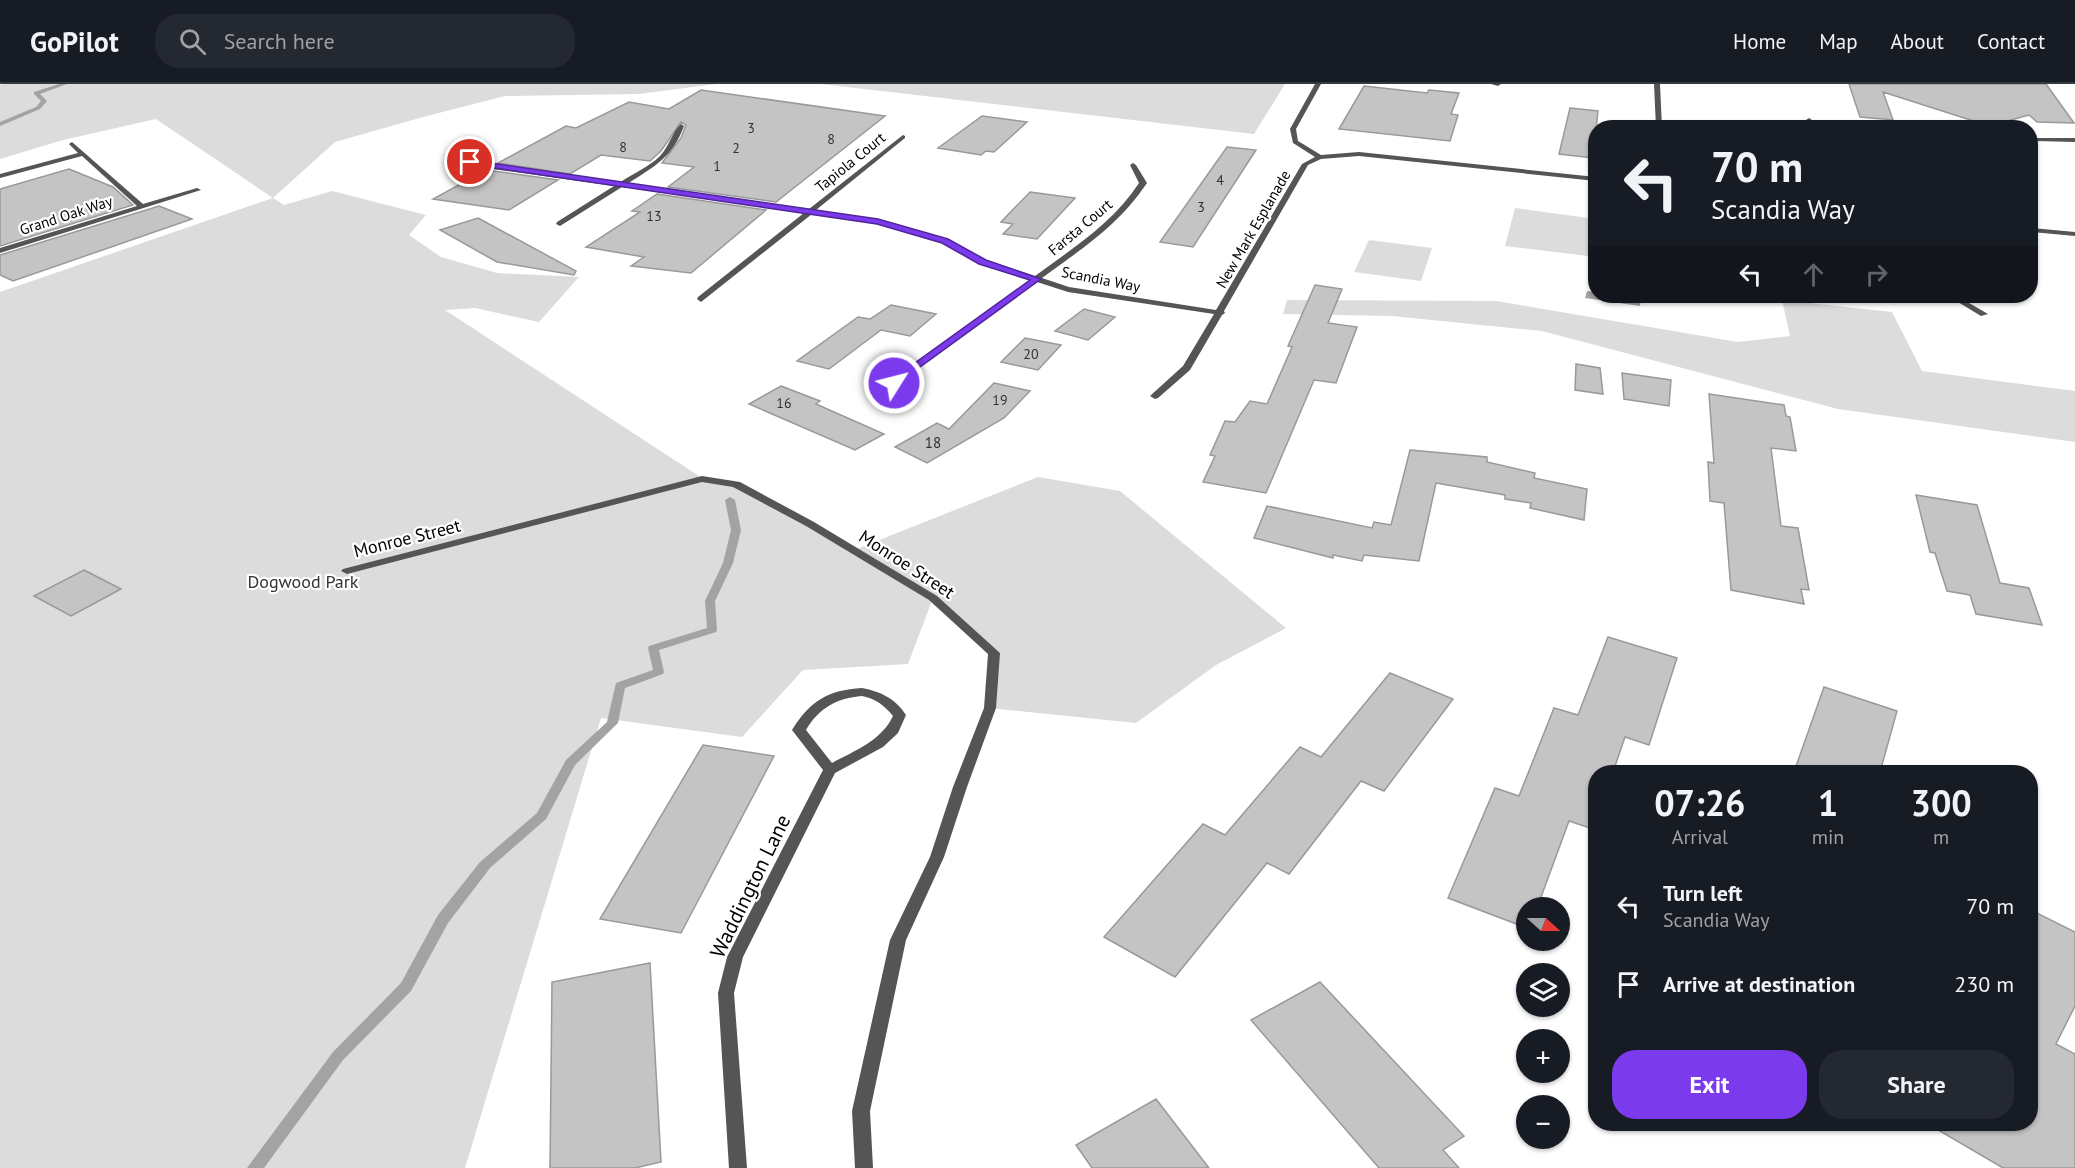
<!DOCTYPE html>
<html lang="en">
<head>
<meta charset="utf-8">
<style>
  body { margin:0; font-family:"PT Sans",sans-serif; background:#242831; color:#f1f3f6; height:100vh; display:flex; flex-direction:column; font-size:22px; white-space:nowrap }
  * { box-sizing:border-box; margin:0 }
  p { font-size:20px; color:#9ea1a6 }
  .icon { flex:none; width:33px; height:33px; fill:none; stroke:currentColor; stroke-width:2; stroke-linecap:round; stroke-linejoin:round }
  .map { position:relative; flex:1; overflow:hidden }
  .sheet { position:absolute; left:1588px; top:681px; width:450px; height:366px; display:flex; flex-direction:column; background:#171b24; border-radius:24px; box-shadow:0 2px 4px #0004 }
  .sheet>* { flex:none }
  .hud { position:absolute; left:1588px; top:36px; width:450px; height:183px; border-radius:24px; box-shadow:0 2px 4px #0004; background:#171b24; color:#f1f3f6; overflow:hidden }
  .needle { width:39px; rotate:111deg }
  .fabs { position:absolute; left:1516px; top:813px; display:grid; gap:12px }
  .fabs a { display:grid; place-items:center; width:54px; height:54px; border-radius:50%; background:#171b24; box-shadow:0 2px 4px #0004; font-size:30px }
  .pin { position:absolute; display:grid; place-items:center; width:51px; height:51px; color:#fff; margin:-26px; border:3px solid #fff; border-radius:50%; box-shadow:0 2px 6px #0007 }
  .me { position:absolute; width:66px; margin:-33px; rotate:54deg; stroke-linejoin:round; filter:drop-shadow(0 0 4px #0008) }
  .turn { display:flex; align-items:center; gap:21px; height:126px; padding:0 24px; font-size:27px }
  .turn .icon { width:78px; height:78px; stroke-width:2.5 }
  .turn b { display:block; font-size:42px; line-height:51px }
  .lanes { display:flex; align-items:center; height:57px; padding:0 24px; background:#0003; justify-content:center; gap:30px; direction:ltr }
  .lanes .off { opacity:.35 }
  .eta { display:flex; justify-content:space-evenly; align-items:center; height:102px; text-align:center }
  .eta b { font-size:36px; font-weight:800; line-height:42px }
  .button { display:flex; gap:12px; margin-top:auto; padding:12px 24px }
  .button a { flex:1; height:69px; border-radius:24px; background:#7c3aed; color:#fff; font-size:24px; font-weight:800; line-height:69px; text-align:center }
  .button a+a { background:#242831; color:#f1f3f6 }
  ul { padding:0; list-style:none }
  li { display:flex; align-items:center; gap:18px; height:78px; padding:0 24px }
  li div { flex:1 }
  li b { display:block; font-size:22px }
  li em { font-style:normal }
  header { display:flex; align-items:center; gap:36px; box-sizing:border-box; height:84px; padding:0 30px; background:#171b24; border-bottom:2px solid #363941 }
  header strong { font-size:28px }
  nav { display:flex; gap:33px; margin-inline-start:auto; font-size:21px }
  .search { width:420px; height:54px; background:#242831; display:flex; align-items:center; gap:15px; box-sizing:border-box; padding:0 21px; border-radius:24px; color:#9ea1a6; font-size:22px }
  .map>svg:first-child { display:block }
  .green { fill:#dcdcdc }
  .water { fill:#a3a3a3 }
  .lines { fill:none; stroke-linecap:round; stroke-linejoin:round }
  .stream { fill:#a3a3a3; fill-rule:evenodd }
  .building { fill:#c4c4c4; stroke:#999; stroke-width:1.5 }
  .street { fill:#555; fill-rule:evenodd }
  .route { fill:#7c3aed; stroke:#51269a; stroke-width:1.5 }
  .labels { text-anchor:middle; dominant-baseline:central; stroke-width:4.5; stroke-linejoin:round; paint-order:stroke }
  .far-number-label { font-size:14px; fill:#313131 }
  .far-street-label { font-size:15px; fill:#000; stroke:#fff }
  .number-label { font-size:15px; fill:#313131 }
  .street-label { font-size:18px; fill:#000; stroke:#fff }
  .park-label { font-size:18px; fill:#333; stroke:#fff }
  .near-street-label { font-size:21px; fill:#000; stroke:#fff }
</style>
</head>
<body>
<header>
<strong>GoPilot</strong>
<div class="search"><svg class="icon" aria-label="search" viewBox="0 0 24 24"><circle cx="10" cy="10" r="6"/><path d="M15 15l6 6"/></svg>Search here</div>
<nav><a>Home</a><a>Map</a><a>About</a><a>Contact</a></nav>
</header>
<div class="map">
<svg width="2075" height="1084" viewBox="0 0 2075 1084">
  <rect width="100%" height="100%" fill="#fff"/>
  <!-- green -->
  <path class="green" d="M4 0H716L639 10 505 12 423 33 335 58 273 114 284 121 332 107 426 131 409 151 441 173 497 189 579 193 539 238 475 224 445 226 702 394 736 400 854 466 1038 393 1120 407 1286 544 1216 581 1136 639 990 624 994 569 933 514 908 580 803 586 742 653 601 634 465 1084H0V208L273 114 156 35 63 56 0 75V1Z
    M821 0H1285L1254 50Z
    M1515 124 1596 135V173L1505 162Z
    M1369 156 1432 164 1421 197 1354 188Z
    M1287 216 1496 217 1738 258 1790 252 1782 216 1892 228 1922 287 2075 307V358L1838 325 1542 247 1392 232 1283 230Z"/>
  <!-- water -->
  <path class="water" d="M1587 207 1596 208V212H1634V214L1641 215 1640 222 1585 214Z"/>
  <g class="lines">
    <!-- stream -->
    <path class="stream" d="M59 0H67L40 10 47 17 40 25 0 42V38L36 23 41 17 34 10V8Z
      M730 413 735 416 741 446 733 479 715 517 717 546 716 548 659 566 664 588 663 590 625 604 618 639 575 681 546 735 490 784 448 839 411 907 343 976 264 1084H247L333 968 401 899 438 831 480 778 537 729 566 676 607 638 616 599 653 586 648 564 649 562 707 544 705 517 723 479 731 446 725 416Z"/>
  </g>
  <!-- building -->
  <path class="building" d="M1849 0H2046L2074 39 2037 38 2029 31 1989 42 1883 8 1893 36 1860 33Z
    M1364 2 1427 9 1429 6 1459 9 1451 30 1458 31 1450 57 1339 45Z
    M701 6 885 32 776 118 668 103 694 83 662 79 681 54 686 41 681 38 661 67 650 77 601 71 570 90 498 79 566 42 576 44 629 18 669 25Z
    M1570 24 1598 27 1593 74 1559 70Z
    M982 32 1027 38 994 68 986 67 981 71 938 64Z
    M1227 63 1256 66 1193 163 1160 158Z
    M69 85 113 103 133 121 0 162V105Z
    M486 86 558 96 509 126 433 115Z
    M1030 108 1075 114 1037 155 1003 150 1013 140 1001 138Z
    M657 110 766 126 691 189 631 182 644 173 586 163 640 128 632 127Z
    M159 122 192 135 13 197 0 191V171Z
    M478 134 576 187 574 191 497 178 440 146Z
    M1315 201 1342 205 1328 239 1357 243 1336 299 1314 296 1266 409 1203 398 1215 372 1210 371 1225 337 1235 338 1250 317 1267 320 1292 263 1288 262Z
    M891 221 936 230 910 252 881 246 829 285 797 277 858 233 870 235Z
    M1084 225 1115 233 1088 256 1055 247Z
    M1025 254 1061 261 1038 286 1001 278Z
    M1576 280 1600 284 1603 310 1575 306Z
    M1622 289 1671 296 1669 322 1624 315Z
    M994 299 1030 307 1004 334 927 379 895 363 937 339 949 345Z
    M781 302 820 317 816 320 884 350 855 366 749 320Z
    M1709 310 1784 321 1786 332 1790 333 1796 367 1771 364 1781 442 1798 444 1809 506 1801 505 1804 520 1731 506 1724 419 1710 417 1708 378 1714 379Z
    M1410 366 1487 373V378L1535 389 1534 394 1587 405 1584 436 1530 424 1531 419 1505 415V411L1436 399 1419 477 1364 471 1362 477 1333 471V474L1254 454 1267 422 1372 444 1374 438 1391 441Z
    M1916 411 1977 421 2000 499 2029 504 2042 541 1976 530 1970 511 1947 507 1935 469 1930 468Z
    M84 486 121 505 71 532 34 512Z
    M1608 553 1677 574 1649 661 1625 653 1613 688H1596V746L1569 737 1537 824H1527V844L1448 814 1495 704 1519 712 1554 624 1578 631Z
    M1390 589 1453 615 1384 707 1361 697 1289 790 1267 779 1175 893 1104 853 1203 740 1225 751 1300 663 1321 673Z
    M1824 603 1897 627 1880 688H1794Z
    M703 661 774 672 681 849 600 835Z
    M2031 826 2075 848V922L2056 960 2075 970V1084H2003L1928 1040H2031Z
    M650 879 661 1078 635 1084H550L552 898Z
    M1320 898 1464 1052 1443 1066 1459 1084H1379L1251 936Z
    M1156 1015 1209 1084H1092L1076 1061Z"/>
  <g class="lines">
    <!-- street -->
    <path class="street" d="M1315 0H1321L1296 45 1298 57 1321 71 1359 68 1596 93V97L1359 72 1321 75 1308 81 1224 227 1225 229 1222 231 1190 286 1158 314 1155 315 1150 312 1183 282 1214 230 1068 208 1037 198 894 302 891 301V297L1030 196 980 180 942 159 877 139 812 130 701 218 697 215 698 213 804 129 622 103 560 142 556 140 557 138 614 102 486 84 468 79 451 68 456 67 472 77 486 80 619 99C632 90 649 83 660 72 669 63 673 46 681 40L684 42C672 74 655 82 627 100L809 125 903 51 905 52V54L816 126 878 135 948 155 986 176 1035 192C1073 164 1113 139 1139 99L1130 81 1133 79 1136 81 1147 99C1118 142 1083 164 1042 194L1069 203 1216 226 1302 80 1315 73 1293 59 1290 45Z
      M1491 0H1501L1498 2Z
      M1654 0H1660L1662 44H1656Z
      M1809 34 1812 36 1814 44H1808L1806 36Z
      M2036 54H2075V58L2034 57 2033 56Z
      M72 58 143 120 197 104 201 106 0 169V164L137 122 82 72 0 94V90L78 69 69 60Z
      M2031 144 2075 148V152L2031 148Z
      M1948 212H1957L1988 230 1981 232Z
      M702 392 740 398 814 438 937 512 1000 569 996 624 967 703 944 773 906 856 870 1027 873 1084H855L852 1027 890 856 930 773 953 703 984 624 988 570 929 516 806 442 733 403 702 398 347 490 341 487 343 485Z
      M862 604C881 608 895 614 906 631L898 649 883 663 835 689 743 873 734 909 747 1084H729L718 909 727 873 823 686 792 646C810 617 828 606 862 604ZM862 612C876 615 884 621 893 632 881 657 856 666 832 679L806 646C819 624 837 614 862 612Z"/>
  </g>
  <!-- route -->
  <path class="route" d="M470 76 878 135 948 155 986 176 1041 195 894 302 890 301V297L1030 196 979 180 942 159 877 140 467 80Z"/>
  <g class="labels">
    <!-- far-number labels -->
    <g class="far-number-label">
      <text x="751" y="44">3</text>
      <text x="831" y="55">8</text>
      <text x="623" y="63">8</text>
      <text x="736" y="64">2</text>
      <text x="717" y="82">1</text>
      <text x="1220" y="96">4</text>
      <text x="1201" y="123">3</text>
      <text x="654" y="132">13</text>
      <text x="1031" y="270">20</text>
      <text x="1000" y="316">19</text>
      <text x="784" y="319">16</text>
    </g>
    <!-- far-street labels -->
    <g class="far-street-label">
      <text transform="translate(850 78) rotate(-39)">Tapiola Court</text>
      <text transform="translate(66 131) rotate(-18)">Grand Oak Way</text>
      <text transform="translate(1080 143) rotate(-40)">Farsta Court</text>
      <text transform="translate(1253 145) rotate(-60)">New Mark Esplanade</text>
      <text transform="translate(1101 195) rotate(11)">Scandia Way</text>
    </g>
    <!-- number labels -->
    <g class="number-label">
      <text x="933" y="358">18</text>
    </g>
    <!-- street labels -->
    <g class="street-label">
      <text transform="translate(407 454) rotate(-14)">Monroe Street</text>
      <text transform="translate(907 480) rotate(33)">Monroe Street</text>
    </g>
    <!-- park labels -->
    <g class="park-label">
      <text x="303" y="497">Dogwood Park</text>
    </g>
    <!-- near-street labels -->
    <g class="near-street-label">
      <text transform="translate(750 802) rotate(-64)">Waddington Lane</text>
    </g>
  </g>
</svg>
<div class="fabs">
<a><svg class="needle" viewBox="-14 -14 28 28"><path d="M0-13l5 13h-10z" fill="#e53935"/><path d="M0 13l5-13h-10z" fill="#9ea1a6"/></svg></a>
<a><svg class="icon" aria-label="layers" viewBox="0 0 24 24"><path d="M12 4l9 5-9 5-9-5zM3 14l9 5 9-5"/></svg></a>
<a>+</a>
<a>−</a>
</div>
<div class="pin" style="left:470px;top:78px;background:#d93025"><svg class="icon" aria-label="arrive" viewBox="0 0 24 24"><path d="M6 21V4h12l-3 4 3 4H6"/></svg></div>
<svg class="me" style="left:894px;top:299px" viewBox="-20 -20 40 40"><circle r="17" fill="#7c3aed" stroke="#fff" stroke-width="3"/><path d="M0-11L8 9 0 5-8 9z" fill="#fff"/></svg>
<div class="hud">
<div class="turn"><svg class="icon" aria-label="left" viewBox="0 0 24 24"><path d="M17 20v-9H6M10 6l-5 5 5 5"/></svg><div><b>70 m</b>Scandia Way</div></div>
<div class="lanes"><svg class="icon" aria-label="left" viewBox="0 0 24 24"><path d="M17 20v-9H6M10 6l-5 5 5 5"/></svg><svg class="icon off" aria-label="ahead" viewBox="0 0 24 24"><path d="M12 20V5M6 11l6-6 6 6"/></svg><svg class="icon off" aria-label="right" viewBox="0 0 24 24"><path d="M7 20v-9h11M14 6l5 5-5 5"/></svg></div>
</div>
<section class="sheet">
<div class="eta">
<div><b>07:26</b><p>Arrival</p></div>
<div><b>1</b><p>min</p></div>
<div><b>300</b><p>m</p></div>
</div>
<ul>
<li><svg class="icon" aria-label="left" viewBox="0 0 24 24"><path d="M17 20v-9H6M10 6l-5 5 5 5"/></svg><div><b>Turn left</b><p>Scandia Way</p></div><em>70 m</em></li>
<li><svg class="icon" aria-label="arrive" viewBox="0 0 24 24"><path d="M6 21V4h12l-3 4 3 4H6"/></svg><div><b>Arrive at destination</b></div><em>230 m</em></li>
</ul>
<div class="button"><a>Exit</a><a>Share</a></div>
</section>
</div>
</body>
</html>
